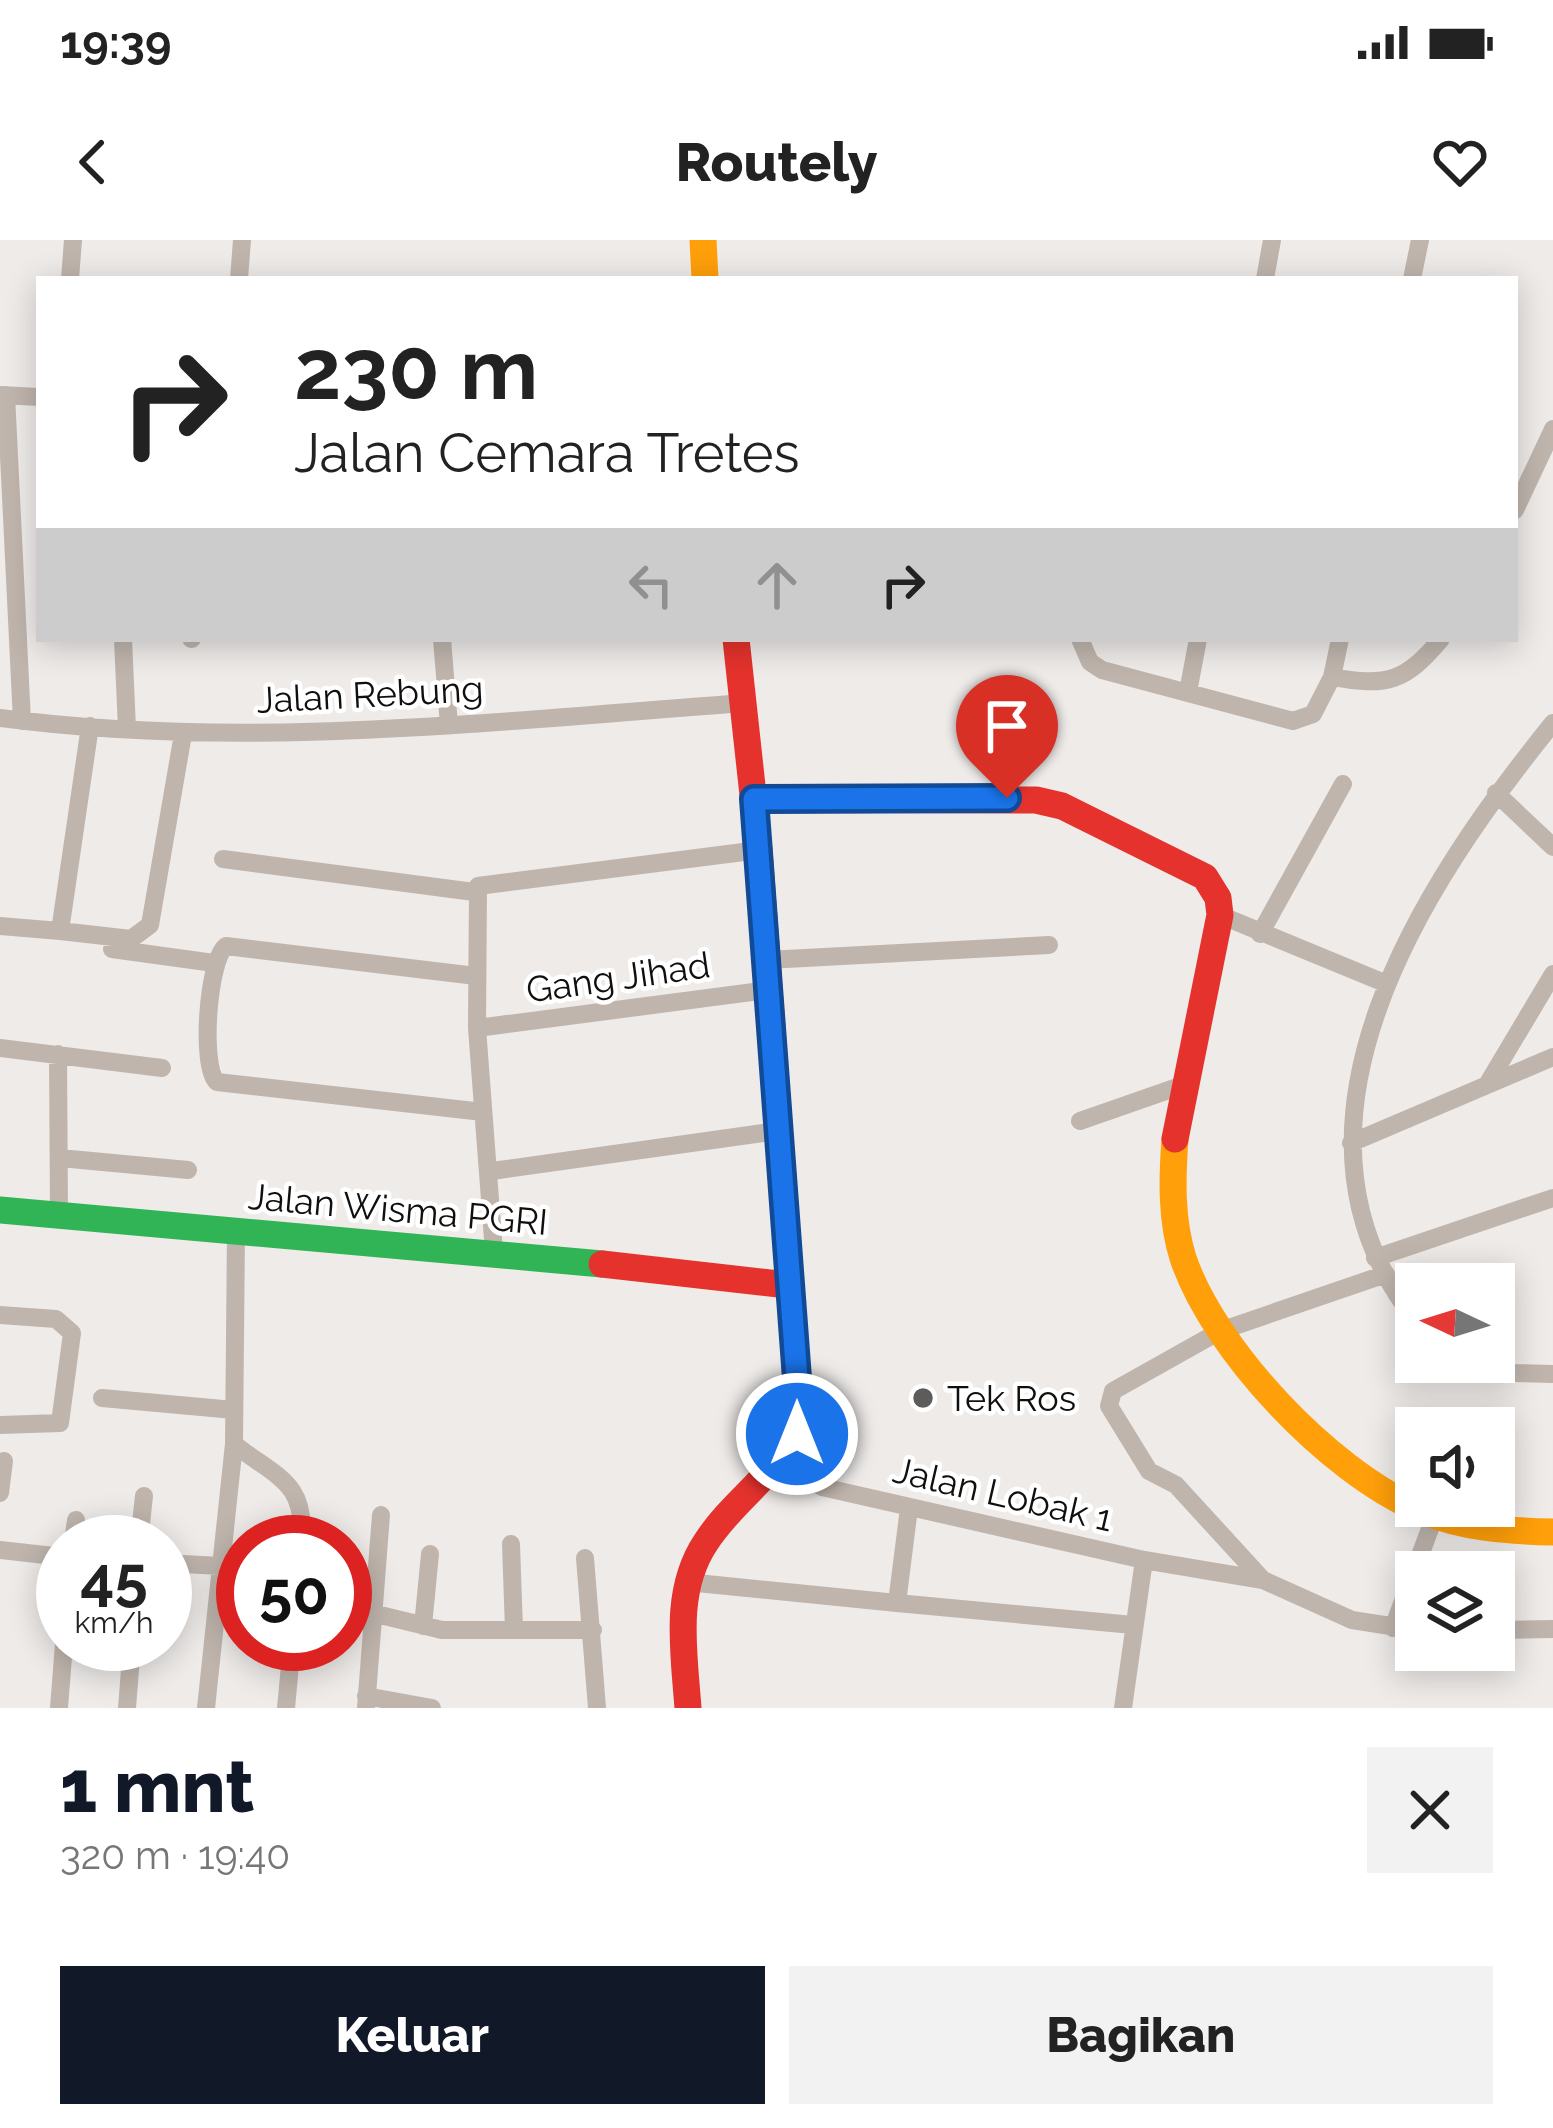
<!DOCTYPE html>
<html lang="id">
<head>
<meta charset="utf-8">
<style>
  body { margin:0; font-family:Raleway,sans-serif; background:#f2f2f2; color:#222; height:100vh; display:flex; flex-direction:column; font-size:45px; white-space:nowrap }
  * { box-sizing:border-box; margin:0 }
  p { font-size:39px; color:#767676 }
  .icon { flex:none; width:66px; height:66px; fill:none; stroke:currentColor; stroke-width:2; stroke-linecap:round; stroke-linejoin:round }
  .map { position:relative; height:1468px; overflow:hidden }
  .side { display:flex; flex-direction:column; background:#fff; flex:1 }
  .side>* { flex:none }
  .hud { position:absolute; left:36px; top:36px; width:1482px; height:366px; border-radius:0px; box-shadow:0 6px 30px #0003; background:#fff; color:#222; overflow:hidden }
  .needle { width:78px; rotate:274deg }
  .controls { position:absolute; left:1395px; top:1023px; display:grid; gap:24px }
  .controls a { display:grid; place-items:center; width:120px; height:120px; border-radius:0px; background:#fff; box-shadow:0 6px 30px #0003; font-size:60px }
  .speed { position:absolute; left:36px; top:1275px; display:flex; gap:24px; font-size:60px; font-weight:700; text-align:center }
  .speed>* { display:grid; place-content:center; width:156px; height:156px; border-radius:50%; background:#fff; box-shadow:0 6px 30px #0003; line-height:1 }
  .speed small { font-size:30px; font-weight:400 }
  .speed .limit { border:18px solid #d22; background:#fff; color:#111 }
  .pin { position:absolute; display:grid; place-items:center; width:102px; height:102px; color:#fff; margin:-123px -51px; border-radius:50% 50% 50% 0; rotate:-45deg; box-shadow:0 0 12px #0007 }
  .pin .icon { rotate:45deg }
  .me { position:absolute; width:132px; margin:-66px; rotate:0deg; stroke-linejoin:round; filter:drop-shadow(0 0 9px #0008) }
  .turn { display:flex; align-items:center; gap:42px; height:252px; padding:0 60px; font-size:54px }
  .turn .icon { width:156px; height:156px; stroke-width:2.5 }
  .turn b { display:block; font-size:84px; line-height:102px }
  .lanes { display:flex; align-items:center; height:114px; padding:0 60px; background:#0003; justify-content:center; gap:60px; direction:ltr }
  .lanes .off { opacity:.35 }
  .round { display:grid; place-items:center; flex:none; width:126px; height:126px; border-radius:0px; background:#f2f2f2 }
  .summary { display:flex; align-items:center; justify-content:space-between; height:204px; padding:0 60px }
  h1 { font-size:72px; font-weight:800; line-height:90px; color:#111827 }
  .primary-button { display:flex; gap:24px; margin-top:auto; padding:24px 60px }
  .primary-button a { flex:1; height:138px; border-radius:0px; background:#111827; color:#fff; font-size:48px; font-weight:800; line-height:138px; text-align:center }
  .primary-button a+a { background:#f2f2f2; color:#222 }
  .status { display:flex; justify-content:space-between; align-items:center; height:84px; padding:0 60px; background:#fff; direction:ltr }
  .status svg { height:33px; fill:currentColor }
  header { display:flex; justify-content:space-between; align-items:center; height:156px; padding:0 60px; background:#fff; font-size:54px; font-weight:800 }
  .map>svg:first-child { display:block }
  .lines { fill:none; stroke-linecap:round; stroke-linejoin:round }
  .street { stroke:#bfb5ad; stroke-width:18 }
  .fast { stroke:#30b455; stroke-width:27 }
  .slow { stroke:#ff9f0a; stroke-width:27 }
  .jam { stroke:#e5322d; stroke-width:27 }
  .route-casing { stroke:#114b97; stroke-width:30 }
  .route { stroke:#1a73e8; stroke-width:21 }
  .poi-dot { fill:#5e5c5b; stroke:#fff; stroke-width:4.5 }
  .labels { text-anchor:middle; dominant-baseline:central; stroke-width:9; stroke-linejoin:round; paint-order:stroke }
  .street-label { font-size:36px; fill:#110f0e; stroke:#fff }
  .poi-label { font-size:36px; fill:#110f0e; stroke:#fff; text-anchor:start }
</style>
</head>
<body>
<div class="status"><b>19:39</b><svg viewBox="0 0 49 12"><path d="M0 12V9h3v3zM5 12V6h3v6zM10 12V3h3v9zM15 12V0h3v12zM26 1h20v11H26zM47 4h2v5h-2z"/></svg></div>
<header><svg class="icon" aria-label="back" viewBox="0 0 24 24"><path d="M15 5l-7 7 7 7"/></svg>Routely<svg class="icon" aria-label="heart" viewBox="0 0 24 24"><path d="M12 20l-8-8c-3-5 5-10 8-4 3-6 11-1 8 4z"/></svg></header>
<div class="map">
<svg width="1553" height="1468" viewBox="0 0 1553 1468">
  <rect width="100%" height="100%" fill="#eeebe9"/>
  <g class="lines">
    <!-- street -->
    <path class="street" d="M70 39 73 0
      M239 39 242 0
      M1265 39 1272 0
      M1412 39 1420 0
      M0 155 39 157
      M6 155 22 481
      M1515 270 1553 189
      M123 399 127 489
      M191 399H192
      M442 399 449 485
      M1080 399 1090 422 1102 430 1293 481 1313 474 1332 437C1387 447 1405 442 1441 399
      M1332 437 1340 399
      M1188 452 1198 399
      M0 478C247 511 496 481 744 463
      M1496 553 1553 607
      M223 619 474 652
      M1220 675 1387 744
      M0 686 60 691 90 486
      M60 691 131 699 150 685 183 494
      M1260 694 1343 544
      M112 709 214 723
      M767 720 1049 705
      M476 736 226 706C208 719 200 827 217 842L483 872
      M477 788 768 750
      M0 808 162 828
      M58 814 59 974
      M1488 843 1553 734
      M1080 881 1186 844
      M1351 903 1553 817
      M60 918 188 930
      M492 931 777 891
      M494 1012 477 788 478 646 759 610
      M1375 1018 1553 958
      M1386 1034 1220 1091 1113 1151 1109 1166 1149 1231 1176 1245 1263 1340 1352 1380 1416 1390
      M0 1075 56 1079 72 1093 60 1183 0 1185
      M1416 1081C1261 887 1424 642 1553 483
      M1469 1122 1513 1133 1553 1134
      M102 1158 234 1170
      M234 1204C277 1238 307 1242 301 1302
      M783 1222 822 1247 1144 1320 1123 1468
      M0 1253 4 1221
      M73 1302 76 1280
      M139 1302 144 1256
      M511 1304 514 1390
      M0 1310 63 1317
      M585 1318 597 1468
      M1144 1320 1263 1340
      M165 1323 220 1326
      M345 1336 375 1340
      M687 1342 897 1363 909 1268
      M897 1363 1133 1385
      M372 1373 442 1390H593
      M423 1386 430 1314
      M1393 1388 1434 1278
      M1494 1390 1553 1389
      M366 1456 432 1468
      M59 1468 64 1404
      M127 1468 132 1404
      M206 1468 234 1204 236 990
      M286 1468 292 1404
      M366 1468 381 1275"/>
    <!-- fast -->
    <path class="fast" d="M0 970 602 1024"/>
    <!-- slow -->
    <path class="slow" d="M703 0 705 39
      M1175 899C1172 939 1171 980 1183 1018 1214 1110 1329 1231 1418 1269 1461 1288 1507 1291 1553 1292"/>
    <!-- jam -->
    <path class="jam" d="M755 559 1036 560 1062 566 1205 637 1218 658 1220 675 1175 899
      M602 1024 788 1045
      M688 1468C684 1412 673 1351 706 1302 737 1254 785 1232 800 1174L759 610 736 399"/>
  </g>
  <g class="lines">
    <!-- route casing -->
    <g class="route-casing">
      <path id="route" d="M797 1194 798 1152 754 559 1007 558"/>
    </g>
    <!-- route -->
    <use href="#route" class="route"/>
  </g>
  <!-- markers -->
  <circle class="poi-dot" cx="923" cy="1158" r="12"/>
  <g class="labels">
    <!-- street labels -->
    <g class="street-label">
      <text transform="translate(370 454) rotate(-3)">Jalan Rebung</text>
      <text transform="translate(618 737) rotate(-8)">Gang Jihad</text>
      <text transform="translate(398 969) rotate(5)">Jalan Wisma PGRI</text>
      <text transform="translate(1003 1254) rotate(13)">Jalan Lobak 1</text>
    </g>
    <!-- poi labels -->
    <g class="poi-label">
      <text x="947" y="1158">Tek Ros</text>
    </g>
  </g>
</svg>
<div class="controls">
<a><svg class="needle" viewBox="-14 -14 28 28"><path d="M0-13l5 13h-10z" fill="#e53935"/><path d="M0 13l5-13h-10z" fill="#767676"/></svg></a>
<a><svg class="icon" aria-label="sound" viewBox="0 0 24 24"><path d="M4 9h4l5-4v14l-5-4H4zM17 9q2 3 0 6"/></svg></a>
<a><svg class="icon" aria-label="layers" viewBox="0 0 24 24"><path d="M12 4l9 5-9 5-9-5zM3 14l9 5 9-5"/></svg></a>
</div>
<div class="speed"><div>45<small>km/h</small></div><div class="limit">50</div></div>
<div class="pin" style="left:1007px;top:558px;background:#d93025"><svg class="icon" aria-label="arrive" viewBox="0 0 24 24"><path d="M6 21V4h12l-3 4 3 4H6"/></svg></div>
<svg class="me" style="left:797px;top:1194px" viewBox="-20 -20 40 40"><circle r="17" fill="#1a73e8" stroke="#fff" stroke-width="3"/><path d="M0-11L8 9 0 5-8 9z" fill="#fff"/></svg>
<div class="hud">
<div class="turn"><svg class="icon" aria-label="right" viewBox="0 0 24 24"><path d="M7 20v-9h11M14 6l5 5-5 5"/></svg><div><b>230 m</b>Jalan Cemara Tretes</div></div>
<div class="lanes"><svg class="icon off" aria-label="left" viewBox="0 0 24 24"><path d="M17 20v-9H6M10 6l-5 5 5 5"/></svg><svg class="icon off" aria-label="ahead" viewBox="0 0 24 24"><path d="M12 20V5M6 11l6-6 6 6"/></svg><svg class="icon" aria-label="right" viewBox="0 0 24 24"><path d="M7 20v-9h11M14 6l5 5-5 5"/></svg></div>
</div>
</div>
<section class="side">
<div class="summary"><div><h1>1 mnt</h1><p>320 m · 19:40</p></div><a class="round"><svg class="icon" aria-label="close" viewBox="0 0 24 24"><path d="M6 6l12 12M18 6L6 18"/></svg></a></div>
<div class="primary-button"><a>Keluar</a><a>Bagikan</a></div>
</section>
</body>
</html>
